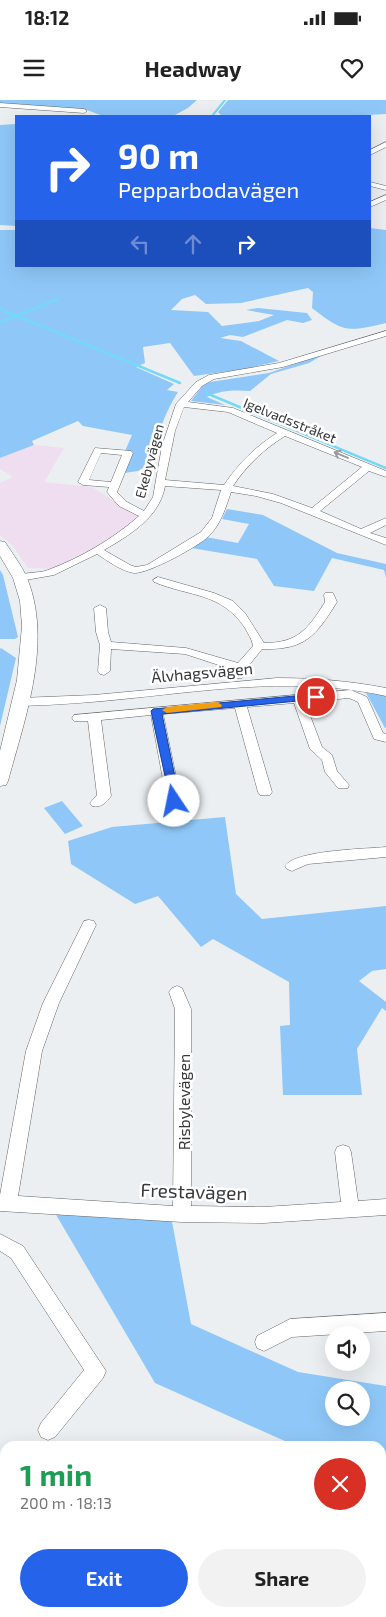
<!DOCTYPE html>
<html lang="en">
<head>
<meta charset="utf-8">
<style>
  body { margin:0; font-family:"Exo 2",sans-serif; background:#f2f2f2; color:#222; height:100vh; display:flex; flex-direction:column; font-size:19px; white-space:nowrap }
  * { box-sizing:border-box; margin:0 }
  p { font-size:16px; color:#767676 }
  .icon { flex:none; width:28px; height:28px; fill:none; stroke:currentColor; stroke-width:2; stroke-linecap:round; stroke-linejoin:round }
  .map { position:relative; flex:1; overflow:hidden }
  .drawer { position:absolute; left:0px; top:1341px; width:386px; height:176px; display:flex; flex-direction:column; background:#fff; border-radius:15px 15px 0 0; box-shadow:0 5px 20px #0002 }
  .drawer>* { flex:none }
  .banner { position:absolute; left:15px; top:15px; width:356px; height:152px; border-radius:0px; box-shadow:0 5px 20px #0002; background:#2563eb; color:#fff; overflow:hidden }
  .buttons { position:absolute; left:325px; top:1226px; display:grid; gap:10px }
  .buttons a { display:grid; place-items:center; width:45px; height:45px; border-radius:50%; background:#fff; box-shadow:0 5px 20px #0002; font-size:25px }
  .pin { position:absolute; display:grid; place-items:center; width:42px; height:42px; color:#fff; margin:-21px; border:2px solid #fff; border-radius:50%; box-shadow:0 1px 5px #0007 }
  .me { position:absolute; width:55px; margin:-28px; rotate:349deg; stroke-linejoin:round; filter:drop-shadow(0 0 4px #0008) }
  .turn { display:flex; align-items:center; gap:18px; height:105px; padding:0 20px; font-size:22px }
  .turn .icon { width:65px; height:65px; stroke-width:2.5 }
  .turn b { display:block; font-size:35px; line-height:42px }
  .lanes { display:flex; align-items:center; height:48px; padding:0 20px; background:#0003; justify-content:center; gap:25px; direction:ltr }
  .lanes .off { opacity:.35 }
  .round { display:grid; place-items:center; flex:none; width:52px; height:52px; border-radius:26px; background:#f2f2f2 }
  .overview { display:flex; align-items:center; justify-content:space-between; height:85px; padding:0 20px }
  h1 { font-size:30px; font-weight:700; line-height:38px; color:#1e9e55 }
  .action { display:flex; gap:10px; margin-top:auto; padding:10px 20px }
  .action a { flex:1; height:58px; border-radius:30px; background:#2563eb; color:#fff; font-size:20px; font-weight:700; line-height:58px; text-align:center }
  .action a+a { background:#f2f2f2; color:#222 }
  .status { display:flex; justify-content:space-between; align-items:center; height:35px; padding:0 25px; background:#fff; direction:ltr }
  .status svg { height:14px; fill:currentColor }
  header { display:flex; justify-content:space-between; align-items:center; height:65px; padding:0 20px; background:#fff; font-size:22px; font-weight:700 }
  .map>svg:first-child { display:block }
  .industrial { fill:#efdef0 }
  .green { fill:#8fc8f8; fill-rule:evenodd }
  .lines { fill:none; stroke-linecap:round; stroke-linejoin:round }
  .stream-far1 { stroke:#74d9f7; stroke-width:2 }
  .stream { stroke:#74d9f7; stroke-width:2.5 }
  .minor-casing { stroke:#626669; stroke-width:1 }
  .major-casing { stroke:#626669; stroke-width:1 }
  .minor { fill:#fff; fill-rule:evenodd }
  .major { fill:#fff; fill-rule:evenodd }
  .oneway { stroke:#9a9b9c }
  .route { fill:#2563eb; stroke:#184099 }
  .slow { fill:#f59e0b }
  .labels { text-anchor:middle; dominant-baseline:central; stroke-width:5; stroke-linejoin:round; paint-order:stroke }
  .far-street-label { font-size:14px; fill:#363738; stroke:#fff }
  .street-label { font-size:16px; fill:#363738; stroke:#fff }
  .near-street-label { font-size:19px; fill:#363738; stroke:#fff }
</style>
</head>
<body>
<div class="status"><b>18:12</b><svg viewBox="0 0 49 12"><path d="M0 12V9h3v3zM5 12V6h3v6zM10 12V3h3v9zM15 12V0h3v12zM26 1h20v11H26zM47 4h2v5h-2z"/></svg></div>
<header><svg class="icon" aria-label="menu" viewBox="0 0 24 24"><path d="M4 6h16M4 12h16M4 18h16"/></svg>Headway<svg class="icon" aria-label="heart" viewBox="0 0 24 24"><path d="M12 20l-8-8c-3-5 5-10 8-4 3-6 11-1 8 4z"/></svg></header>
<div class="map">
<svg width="386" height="1517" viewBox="0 0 386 1517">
  <rect width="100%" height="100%" fill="#ebeff2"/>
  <!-- industrial -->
  <path class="industrial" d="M34 345 64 348 44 382 92 387 139 416 117 435 89 452 52 469 28 468 13 446 0 435V383L13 377 0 369V358Z"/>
  <!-- green -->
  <path class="green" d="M0 0H197L188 8 173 16H103L87 10 0 4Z
    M228 0H386V14L350 16H219L221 15 218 12Z
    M16 24V126L0 125V25Z
    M370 128 386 130V223C347 232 344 233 312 208L313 192 308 188 241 203 206 204 195 195 182 199 171 210 208 212 222 226 259 221 274 215 246 210 258 208 307 213 312 220 303 223 287 220 243 237 230 235 220 238 241 241 279 261 244 269 194 276 170 243 143 247 145 263 136 267 174 284 167 290 178 292C164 314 157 335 153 361L138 371 124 373 125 351 132 335 83 326 78 321 32 341 34 345 0 358V130H16V166H370Z
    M326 253 309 263 271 274 250 291C235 290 221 290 207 297L225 305 191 301 203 285 210 282 269 273Z
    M227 409 263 415 337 453 386 464V477L384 470 332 458 314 491 274 486 257 459 185 447 206 437 238 443 249 424 222 419Z
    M0 470 3 475 18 537 15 539H0Z
    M1 548 16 558 0 626V549Z
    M365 591 386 596V628H385Z
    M62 701 83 726 65 734 44 708Z
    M225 717 236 794 262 819 386 806V869L372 871 359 881 386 902V911L382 908 357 949 362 995H283L280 926 290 925 289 882 213 839 201 847 158 796 135 804 71 764 68 741 112 727Z
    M55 1113 171 1116 191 1224 298 1272 386 1286V1387L381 1385V1346H296L155 1283ZM334 1290H361V1318H334Z"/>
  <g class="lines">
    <!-- stream-far1 -->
    <path class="stream-far1" d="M212 16 225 0"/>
    <!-- stream -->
    <path class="stream" d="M0 209 180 283
      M0 222 58 199
      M206 293 386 368"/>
    <!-- minor casing -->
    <g class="minor-casing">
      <path id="minor" d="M0 3 84 9 87 11 84 13 0 7Z
        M386 42V47L370 55V50Z
        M370 82 386 86V90L370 86Z
        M386 95V100L370 107V102Z
        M386 231V236L283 267 214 279 202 286 188 302 233 308 386 371V377L369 371 320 411 361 429 386 418V425L370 433 386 438V445L281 403 256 396 231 392C226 407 221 424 209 436 199 446 148 474 134 473 121 471 108 461 97 454L54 475 20 481 15 478C22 471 38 474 48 470 80 458 113 439 139 416L119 406 107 392 109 387 83 385 78 382 95 348 131 351 133 353 117 392 127 402 144 411 153 397 162 346 176 304 196 282 209 275 279 263ZM184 307 228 312 277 333C255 347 239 363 224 385L165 380 175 331ZM285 336 362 367 312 408 273 394 233 386C247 365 264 349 285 336ZM101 353 122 355 111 382 89 380ZM165 386 221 390 212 418 201 432 147 465 136 467 130 465 104 450C130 435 160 417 165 386Z
        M158 477 214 493 233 501 245 513 264 543C298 543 308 529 325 502L324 495 325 493H333L337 502C315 537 305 550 262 549L246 569 242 578H234L232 575 234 570 185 554 111 549 110 571 104 575 100 574 98 571 100 545 96 532 94 508 100 505 106 508 108 532 111 542 186 548 238 563 253 546C252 539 248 534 245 528 221 492 190 497 154 482L153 480Z
        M277 578C314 578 350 581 386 588V596C302 577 218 589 133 598 96 602 58 605 20 606L14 602 20 598 94 595Z
        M351 590 367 597 383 633 386 634V642L374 639 358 602 349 598 305 602 322 647 332 655 337 671 349 685 348 688H338L325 672 322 660 310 649 294 603 247 607 272 692 270 695H260L258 692 235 608 163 614 181 701 179 704H169L167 701 151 615 101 620 111 696C106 703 101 708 92 706L90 703 97 695 88 621H74L72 618 74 615Z
        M386 747V757L308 764 292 771 287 769 285 766C295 750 366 749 386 747Z
        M89 820 94 821 96 825 59 903 42 951 18 1096 173 1106 175 909 169 892 172 888 177 886 182 888 191 909V1106L264 1107 341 1102 335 1052 337 1047 343 1045 349 1047 351 1052 358 1101 386 1099V1115L264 1123 182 1122 0 1111V1095L26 951 43 903 84 821Z
        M0 1134 23 1146 106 1271 103 1278 55 1337 48 1340 41 1337 38 1330 41 1323 84 1270 11 1158 0 1151Z
        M386 1213V1231L292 1237 264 1251 257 1248 255 1242 257 1236 290 1219Z"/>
    </g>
    <!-- major casing -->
    <g class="major-casing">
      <path id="major" d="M0 441 5 442C12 453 22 466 27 478 53 542 25 618 8 681L6 685 0 686V651L17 580 22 526 20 501 13 478 0 456Z"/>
    </g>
    <!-- minor -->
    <use href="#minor" class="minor"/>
    <!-- major -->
    <use href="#major" class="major"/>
  </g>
  <!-- one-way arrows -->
  <defs><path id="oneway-shaft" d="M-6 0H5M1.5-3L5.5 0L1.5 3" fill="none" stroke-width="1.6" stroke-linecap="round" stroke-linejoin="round" transform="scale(1.25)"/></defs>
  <use class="oneway" href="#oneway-shaft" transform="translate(341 355) rotate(-157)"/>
  <!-- route -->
  <path class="route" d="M316 594 321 597 319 599 162 614 180 701 178 704H171L151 611 153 609Z"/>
  <!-- slow -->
  <path class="slow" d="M217 602 222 605 221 607 167 613 162 610 167 607Z"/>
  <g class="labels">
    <!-- far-street labels -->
    <g class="far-street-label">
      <text transform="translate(290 320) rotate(22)">Igelvadsstråket</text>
      <text transform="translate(149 361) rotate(-75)">Ekebyvägen</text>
    </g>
    <!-- street labels -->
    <g class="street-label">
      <text transform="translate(202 572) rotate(-5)">Älvhagsvägen</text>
      <text transform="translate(183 1002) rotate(-90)">Risbylevägen</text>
    </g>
    <!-- near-street labels -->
    <g class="near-street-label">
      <text transform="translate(194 1091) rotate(2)">Frestavägen</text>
    </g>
  </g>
</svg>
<div class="buttons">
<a><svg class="icon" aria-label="sound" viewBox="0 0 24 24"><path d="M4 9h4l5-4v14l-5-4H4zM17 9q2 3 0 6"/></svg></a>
<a><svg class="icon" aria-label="search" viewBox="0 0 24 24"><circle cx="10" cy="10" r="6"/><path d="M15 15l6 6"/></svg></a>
</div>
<div class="pin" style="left:316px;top:597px;background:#d93025"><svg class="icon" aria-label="arrive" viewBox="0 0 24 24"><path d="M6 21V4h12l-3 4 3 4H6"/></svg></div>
<svg class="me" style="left:174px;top:701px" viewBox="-20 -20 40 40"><circle r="19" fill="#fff"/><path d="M0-13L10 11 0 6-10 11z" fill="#2563eb"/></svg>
<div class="banner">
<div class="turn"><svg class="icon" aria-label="right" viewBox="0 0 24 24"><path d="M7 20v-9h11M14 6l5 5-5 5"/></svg><div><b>90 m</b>Pepparbodavägen</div></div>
<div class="lanes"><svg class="icon off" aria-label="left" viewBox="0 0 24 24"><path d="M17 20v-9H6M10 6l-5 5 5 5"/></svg><svg class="icon off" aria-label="ahead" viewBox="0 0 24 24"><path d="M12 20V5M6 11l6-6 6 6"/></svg><svg class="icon" aria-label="right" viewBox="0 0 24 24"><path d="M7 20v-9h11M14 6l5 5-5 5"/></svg></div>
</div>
<section class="drawer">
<div class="overview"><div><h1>1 min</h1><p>200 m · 18:13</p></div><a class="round" style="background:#d93025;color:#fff"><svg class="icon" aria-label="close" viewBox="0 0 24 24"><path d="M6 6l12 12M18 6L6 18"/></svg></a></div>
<div class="action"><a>Exit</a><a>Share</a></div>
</section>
</div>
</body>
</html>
